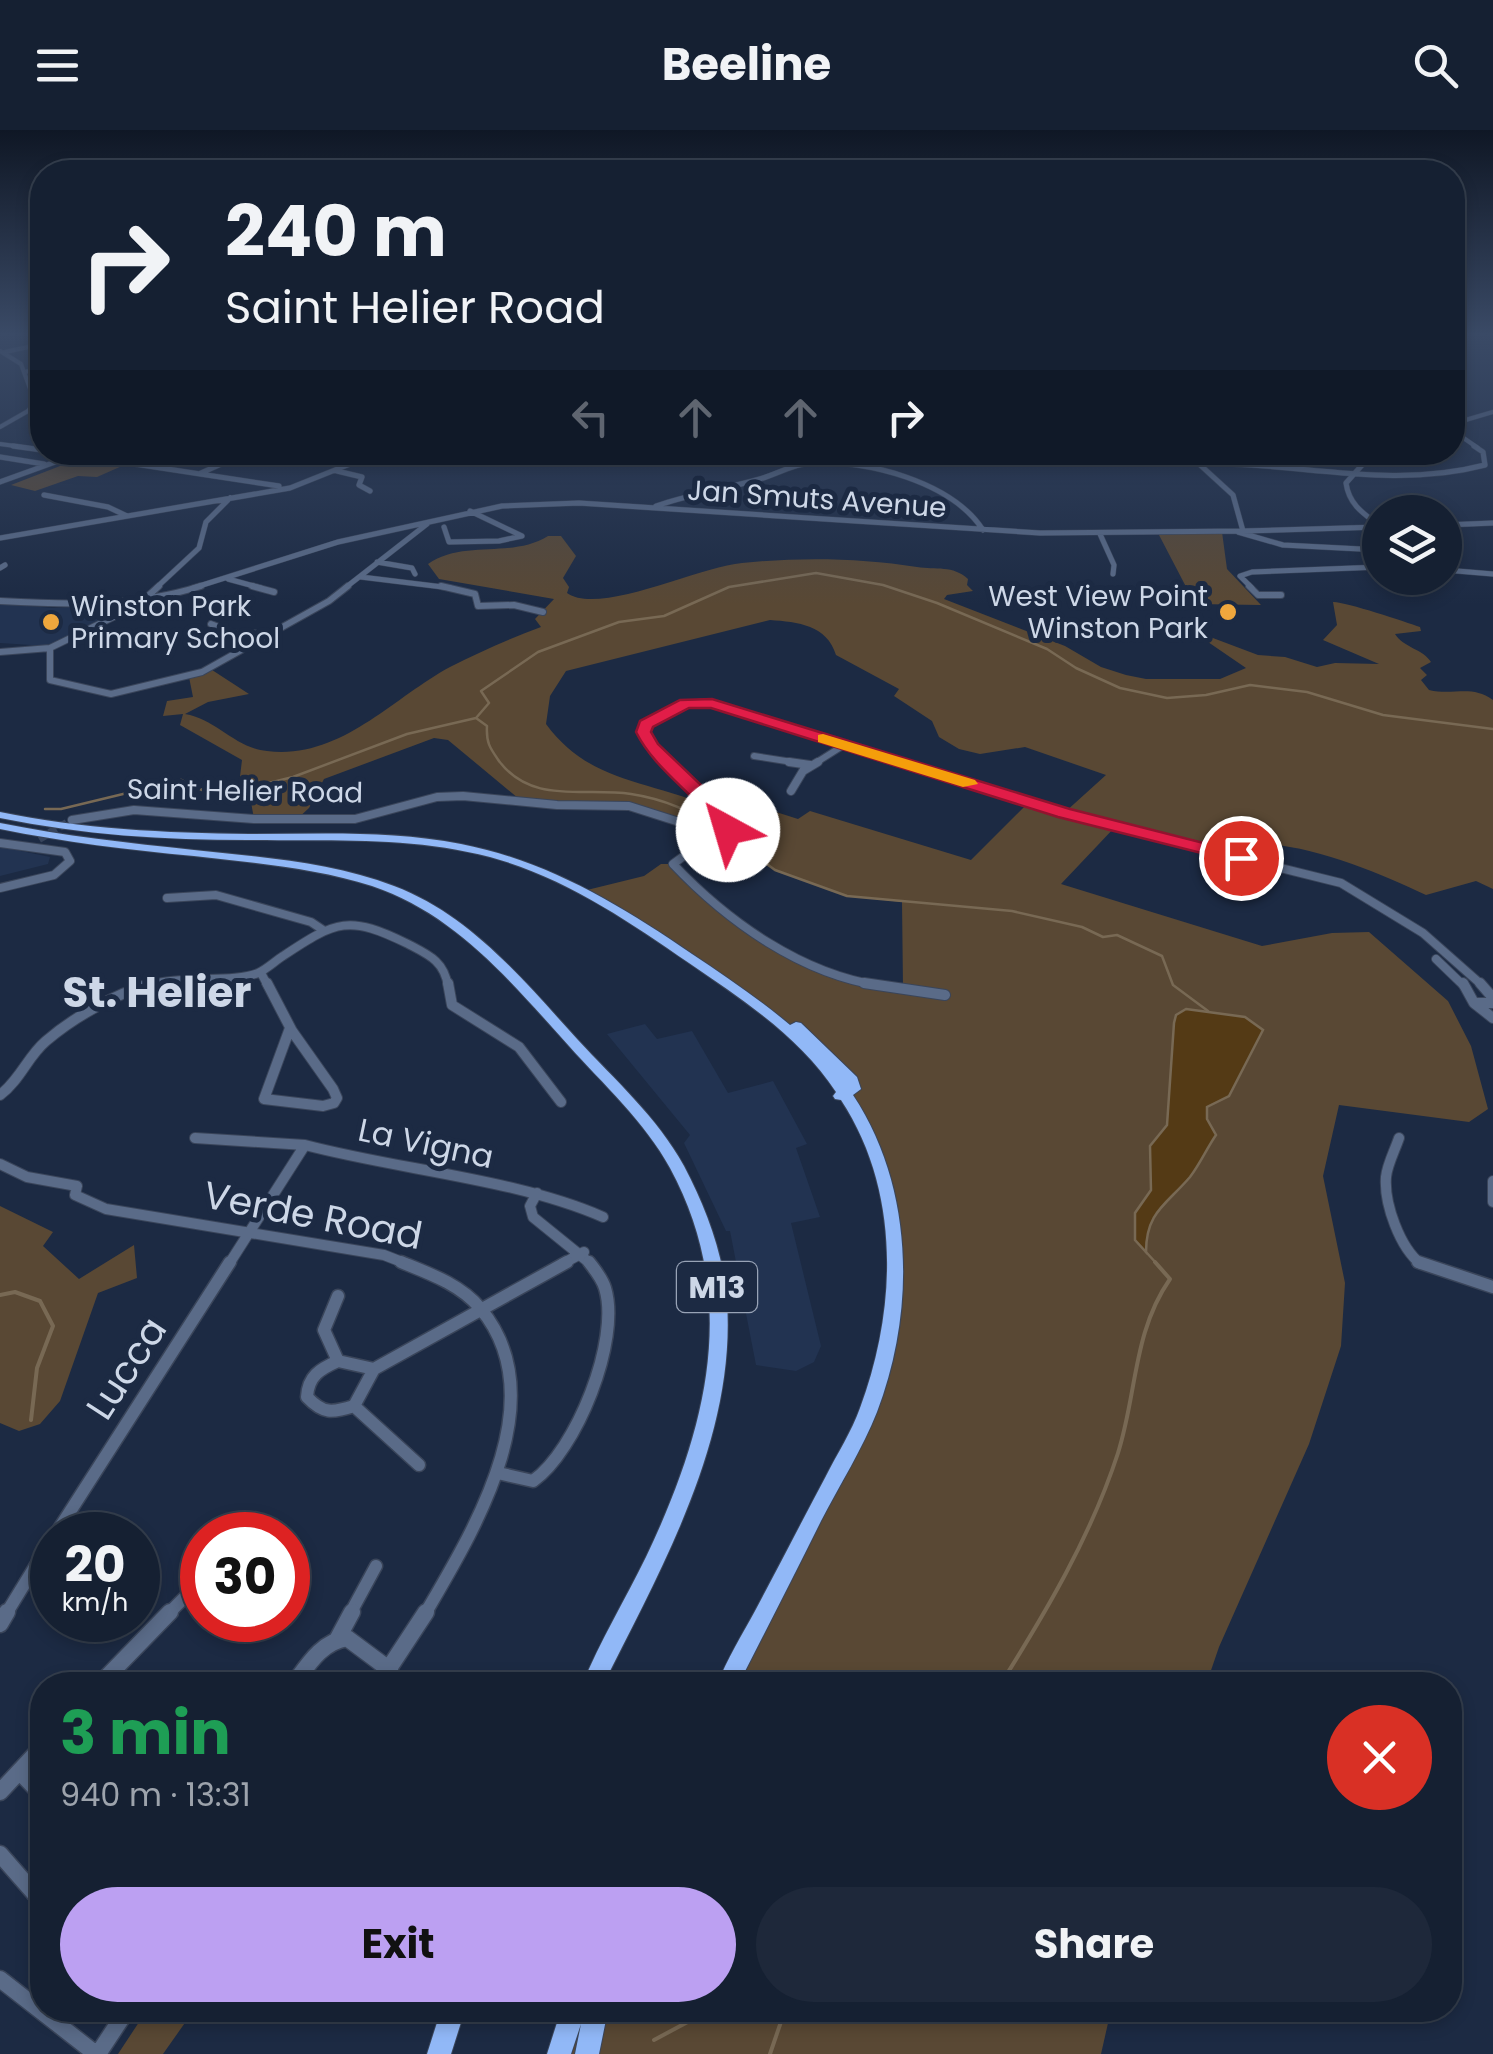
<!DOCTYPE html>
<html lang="en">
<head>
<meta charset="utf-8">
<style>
  body { margin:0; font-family:Poppins,sans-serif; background:#1e283a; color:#f1f3f6; height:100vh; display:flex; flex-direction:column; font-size:38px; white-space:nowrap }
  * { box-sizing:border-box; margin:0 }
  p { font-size:32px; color:#9da3ac }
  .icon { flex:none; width:55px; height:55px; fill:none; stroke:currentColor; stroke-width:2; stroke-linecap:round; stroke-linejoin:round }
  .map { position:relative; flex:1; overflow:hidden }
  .drawer { position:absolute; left:30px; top:1542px; width:1432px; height:350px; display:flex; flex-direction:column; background:#152032; border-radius:40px; box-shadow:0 5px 15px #0003,0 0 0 2px #343e4d }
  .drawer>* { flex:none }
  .banner { position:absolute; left:30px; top:30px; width:1435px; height:305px; border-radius:40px; box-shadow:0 5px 15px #0003,0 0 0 2px #343e4d; background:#152032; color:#f1f3f6; overflow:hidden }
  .controls { position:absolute; left:1362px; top:365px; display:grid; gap:20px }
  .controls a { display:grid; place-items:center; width:100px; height:100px; border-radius:50%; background:#152032; box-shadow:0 5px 15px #0003,0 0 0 2px #343e4d; font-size:50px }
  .speed { position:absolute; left:30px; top:1382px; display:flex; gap:20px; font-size:50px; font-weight:700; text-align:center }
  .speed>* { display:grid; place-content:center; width:130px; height:130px; border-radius:50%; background:#152032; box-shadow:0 5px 15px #0003,0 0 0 2px #343e4d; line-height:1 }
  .speed small { font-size:25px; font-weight:400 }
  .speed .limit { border:15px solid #d22; background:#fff; color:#111 }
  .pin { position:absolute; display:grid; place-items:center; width:85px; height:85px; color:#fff; margin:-42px; border:5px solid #fff; border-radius:50%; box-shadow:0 2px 10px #0007 }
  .me { position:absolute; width:110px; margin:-55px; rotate:321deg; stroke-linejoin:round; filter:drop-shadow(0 0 8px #0008) }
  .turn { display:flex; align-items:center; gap:35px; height:210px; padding:0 30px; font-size:45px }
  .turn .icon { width:130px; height:130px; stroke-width:2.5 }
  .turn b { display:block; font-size:70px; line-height:85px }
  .lanes { display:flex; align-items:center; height:95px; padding:0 30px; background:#0003; justify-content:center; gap:50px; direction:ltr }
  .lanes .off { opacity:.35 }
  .round { display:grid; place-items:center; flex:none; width:105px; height:105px; border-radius:52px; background:#1e283a }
  .summary { display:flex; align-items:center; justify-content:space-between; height:170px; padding:0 30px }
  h1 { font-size:60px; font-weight:700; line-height:75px; color:#1e9e55 }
  .action { display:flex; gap:20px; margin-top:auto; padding:20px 30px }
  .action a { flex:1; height:115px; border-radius:60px; background:#bca0f2; color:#111; font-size:40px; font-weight:700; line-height:115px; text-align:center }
  .action a+a { background:#1e283a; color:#f1f3f6 }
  header { display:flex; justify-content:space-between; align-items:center; height:130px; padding:0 30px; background:#152032; font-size:45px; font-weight:700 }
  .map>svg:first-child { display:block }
  .built { fill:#223351 }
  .green { fill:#594834; fill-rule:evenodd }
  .water { fill:#543a15; stroke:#786954; stroke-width:2.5 }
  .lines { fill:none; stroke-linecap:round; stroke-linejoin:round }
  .stream-far1 { stroke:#786954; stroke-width:2.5 }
  .stream { stroke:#786954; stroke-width:4 }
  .minor-tunnel { stroke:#37445c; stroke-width:8; stroke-dasharray:8 4; stroke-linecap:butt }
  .minor-far6-casing { stroke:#3a455a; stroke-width:5 }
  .minor-far5-casing { stroke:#3a455a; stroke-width:6 }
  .minor-far4-casing { stroke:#3a455a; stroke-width:8 }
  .minor-far3-casing { stroke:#3a455a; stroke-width:10 }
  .minor-far2-casing { stroke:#3a455a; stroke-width:12 }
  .minor-far1-casing { stroke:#3a455a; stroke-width:15 }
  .minor-casing { stroke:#3a455a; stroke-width:19 }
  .highway-casing { stroke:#3a455a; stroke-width:2 }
  .minor-far6 { stroke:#5a6b88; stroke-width:4 }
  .minor-far5 { stroke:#5a6b88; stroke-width:5 }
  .minor-far4 { stroke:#5a6b88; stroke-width:6 }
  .minor-far3 { stroke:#5a6b88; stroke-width:8 }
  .minor-far2 { stroke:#5a6b88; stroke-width:10 }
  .minor-far1 { stroke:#5a6b88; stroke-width:12 }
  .minor { stroke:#5a6b88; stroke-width:16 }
  .highway { fill:#91b8f7; fill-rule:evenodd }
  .route { fill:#e11d48; stroke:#92132f; stroke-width:2.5 }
  .slow { fill:#f59e0b }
  .poi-dot { fill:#efa73d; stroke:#1c2a43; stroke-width:4 }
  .labels { text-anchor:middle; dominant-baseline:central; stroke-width:10; stroke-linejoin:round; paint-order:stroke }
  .far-street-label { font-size:28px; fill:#cdd7e7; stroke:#1c2a43 }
  .far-poi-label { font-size:28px; fill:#cdd7e7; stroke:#1c2a43; text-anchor:end }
  .shield { fill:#1c2a43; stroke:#98a3b6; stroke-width:2.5 }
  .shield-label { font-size:30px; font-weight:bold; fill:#cdd7e7 }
  .street-label { font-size:32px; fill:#cdd7e7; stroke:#1c2a43 }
  .near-street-label { font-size:38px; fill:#cdd7e7; stroke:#1c2a43 }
  .district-label { font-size:42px; font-weight:bold; fill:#cdd7e7; stroke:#1c2a43 }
</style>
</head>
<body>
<header><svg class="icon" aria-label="menu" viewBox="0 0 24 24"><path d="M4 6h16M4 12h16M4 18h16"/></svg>Beeline<svg class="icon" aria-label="search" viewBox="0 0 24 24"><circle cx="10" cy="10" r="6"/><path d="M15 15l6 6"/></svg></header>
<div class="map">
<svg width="1493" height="1924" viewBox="0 0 1493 1924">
  <rect width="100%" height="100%" fill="#1c2a43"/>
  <!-- built -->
  <path class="built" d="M0 474 54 478 136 474 47 516 0 513Z
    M0 718 2 717 50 727 48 734 0 746Z
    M645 894 657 909 692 901 728 963 773 951 807 1014 796 1018 820 1087 791 1093 821 1216 814 1232 796 1241 756 1235 730 1101H726L684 1013 690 1005 607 904Z"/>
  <!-- green -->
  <path class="green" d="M73 331 122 336 97 347 78 346 35 361 11 355Z
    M1222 402 1227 439 1261 475 1195 474 1159 405Z
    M548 406H561L576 426 563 448 569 457 567 463C599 486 698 437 742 433 800 427 860 428 917 437 936 440 953 435 968 449L967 455 973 461 947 465 944 469 1065 516 1101 537 1126 545 1146 549H1220L1246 538 1189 499 1258 525 1285 527 1317 537 1335 533 1379 534 1323 510 1337 495 1333 472C1343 471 1406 492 1420 497L1421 501 1395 504C1404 518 1423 519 1431 532L1420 538 1427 545 1421 550 1429 560C1454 566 1471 554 1493 570V759L1476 751 1426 765C1377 742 1301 710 1246 714L1241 728 1115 697 1061 754 1262 816 1332 803 1369 802 1448 871 1471 916 1488 979 1469 992 1339 975 1323 1046 1345 1153 1341 1216 1309 1314 1219 1517 1206 1555H727L868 1282 897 1136 870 1009 796 906 587 760 644 746 661 734H673C705 768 788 832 832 847 854 855 880 855 903 858L902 772 847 766 775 740 711 706 636 677 524 673 448 610 434 608 324 649 309 678 296 690 254 689 251 672 239 655 242 630 180 595 183 584 163 586 167 571 193 567 189 547 209 538 249 564 208 572 185 584C216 589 235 618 267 621 340 630 391 569 450 537 479 522 511 508 541 497L535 489 554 469 439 449 428 434C464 409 511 429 548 406ZM770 490C798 492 827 495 836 525L899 559 894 566 932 591 939 607 959 619 980 624 1025 617 1106 645 1064 683 1029 672 971 730 810 681 798 689 691 655 713 678C650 650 590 654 546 594L550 566 566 541Z
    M0 1076 53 1102 43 1116 79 1149 134 1115 137 1148 98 1163 60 1271 40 1294 19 1301 0 1293Z
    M147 1880H194L163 1924H118Z
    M573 1880H1111L1101 1924H559Z"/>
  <!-- water -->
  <path class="water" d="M1186 879 1245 887 1263 900 1229 966 1207 977V989L1216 1005C1207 1018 1200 1034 1190 1047 1166 1075 1146 1082 1146 1122L1135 1110V1083L1151 1060 1150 1016 1167 995 1174 893 1176 885Z"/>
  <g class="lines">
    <!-- stream-far1 -->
    <path class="stream-far1" d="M476 588 487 596C486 613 490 618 499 631 532 675 584 657 631 664 664 669 691 680 717 700
      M45 679H61L181 650 215 666 293 647 407 604 476 588 489 573 481 561 538 522 619 492 664 486 729 457 816 443 883 455 937 473 1047 519 1076 538 1120 558 1167 568 1206 565 1250 555 1307 562 1383 585 1493 599
      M725 703 775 740 847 766 1012 781 1082 797 1103 807 1117 805 1162 826 1173 855 1208 881
      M1146 1122 1157 1134"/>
    <!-- stream -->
    <path class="stream" d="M0 1165 15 1162 40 1171 53 1196 37 1238 31 1290
      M1000 1555C1046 1482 1091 1406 1118 1323 1137 1263 1133 1202 1170 1149L1155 1132
      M654 1910 710 1880
      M770 1924 785 1880"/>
    <!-- minor-tunnel -->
    <path class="minor-tunnel" d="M39 709 72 690"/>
    <!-- minor-far6 casing -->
    <g class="minor-far6-casing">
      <path id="minor-far6" d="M1452 219 1463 214
        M0 221 21 234 35 272 28 281 0 297
        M5 222 42 214
        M24 242 42 239
        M1452 294 1493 282
        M1452 300 1478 318
        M0 314 30 318"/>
    </g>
    <!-- minor-far5 casing -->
    <g class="minor-far5-casing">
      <path id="minor-far5" d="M13 316 42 320
        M56 322 279 356
        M1362 322 1363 334 1346 353C1349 375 1364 384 1380 396
        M0 327 44 334
        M1199 333C1296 332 1389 360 1485 335L1483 322 1474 316
        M337 341 362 347 359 355 370 361
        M201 343 248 322
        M0 352 69 327
        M44 365 108 377 127 386
        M656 376C690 364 725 359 760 349 777 344 793 334 811 333 866 329 952 352 983 400
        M1445 395 1493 393
        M444 397 449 412 499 411 522 406 470 381
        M1243 401 1380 397
        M1238 402 1283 415 1380 420
        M1100 404 1114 435 1113 444
        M0 408 290 358 380 322
        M377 432 412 438 415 444
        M0 438 5 435
        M1445 440 1493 444
        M361 447 451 458
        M228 449 261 458
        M156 458 199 418 206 392 230 368
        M193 458 338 412 502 376 579 373 1040 403 1243 401 1233 365 1186 322
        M345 458 427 394
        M1252 458 1240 446 1252 442 1380 437"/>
    </g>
    <!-- minor-far4 casing -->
    <g class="minor-far4-casing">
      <path id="minor-far4" d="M159 456 138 475 50 518V550L111 564 202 542 329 471 348 456
        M252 456 274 462
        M441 456 475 464 478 476 514 475 543 482
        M1249 456 1258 465H1281
        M0 471C69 475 135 477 201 456
        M211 494 236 504 266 503
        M0 522 50 518
        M754 626 805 634
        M669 634 643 602 646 594 681 575 705 572 907 634
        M814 634 844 615"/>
    </g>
    <!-- minor-far3 casing -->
    <g class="minor-far3-casing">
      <path id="minor-far3" d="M789 632 810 635
        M899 632 1091 691 1341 753 1423 803 1483 856
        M791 661 803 641 818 632
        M72 690 134 680 254 689H355L437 667 463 666 557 675 629 676 720 705 729 696 724 686 666 632
        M711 706 673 734C728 792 801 844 881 856
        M0 713 65 722 70 731 54 745 0 758
        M167 768 216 765 311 792 323 800
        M1436 829 1464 856
        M261 843 268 856
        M144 856C178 845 233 853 258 843 267 839 275 831 283 826 337 790 349 785 408 814 429 825 444 831 448 856"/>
    </g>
    <!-- minor-far2 casing -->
    <g class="minor-far2-casing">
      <path id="minor-far2" d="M267 853 292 901 333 959 337 968 334 973 323 976 264 969 290 898
        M448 853 452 875 519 917 561 972
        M864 853 945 865
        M1463 853 1474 873
        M1480 853 1493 868
        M1493 873H1474L1493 888
        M0 965C20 950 28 926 46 911 75 886 116 864 152 853
        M195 1008 305 1015
        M1399 1008C1395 1020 1387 1035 1386 1047 1384 1074 1400 1118 1421 1134
        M0 1034 27 1047 77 1056 75 1065 106 1079 384 1125 407 1134
        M1493 1051V1072
        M537 1063 530 1076 533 1087 591 1134
        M229 1134 305 1015C400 1040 516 1049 603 1087
        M562 1134 584 1122"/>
    </g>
    <!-- minor-far1 casing -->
    <g class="minor-far1-casing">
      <path id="minor-far1" d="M401 1132C428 1143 460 1154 480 1178 556 1268 474 1400 425 1484
        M1418 1132 1493 1157
        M338 1166 324 1200 338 1231
        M338 1231 374 1239 354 1276C332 1283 323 1284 307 1267 308 1246 320 1239 338 1231Z
        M374 1239 567 1132
        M354 1276 419 1335
        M498 1343 533 1351C576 1321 621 1210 605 1158 602 1148 595 1140 589 1132
        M55 1405 230 1132
        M6 1484 52 1409
        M168 1484 186 1466
        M350 1484 376 1436"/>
    </g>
    <!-- minor casing -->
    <g class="minor-casing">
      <path id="minor" d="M0 1494 7 1482
        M338 1508 352 1482
        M99 1555 170 1482
        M293 1555C308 1535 321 1512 347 1508L390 1540
        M378 1555 426 1482
        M20 1642 42 1665
        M0 1662 42 1617
        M0 1724 42 1772
        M0 1849 96 1924
        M98 1924 127 1880"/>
    </g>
    <!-- highway casing -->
    <g class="highway-casing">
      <path id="highway" d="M0 682C82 699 165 703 249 704 319 704 391 700 461 714 548 731 620 775 692 824 725 846 759 869 790 895L796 892 801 893 857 947 861 959 853 965C914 1057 916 1180 877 1282 863 1318 839 1356 821 1391 794 1446 766 1500 738 1555H717C727 1529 742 1505 755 1481 779 1436 802 1391 826 1346 837 1324 852 1301 860 1278 897 1179 901 1061 841 970L835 969 833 966 836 962C800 907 743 870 689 833 627 790 564 747 490 727 411 706 329 711 248 710 165 710 82 705 0 688Z
        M0 693C64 706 129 713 194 720 261 727 331 732 394 756 471 785 524 851 578 910 614 949 658 988 684 1036 706 1078 724 1125 727 1172 736 1308 662 1437 603 1555H582C600 1511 625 1470 646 1427 707 1299 741 1169 670 1038 645 992 603 954 569 916 512 853 456 784 372 756 315 738 254 733 194 726 129 720 64 712 0 699Z
        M441 1880H465L451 1924H427Z
        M561 1880H608L599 1924H575L581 1894 571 1924H547Z"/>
    </g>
    <!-- minor-far6 -->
    <use href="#minor-far6" class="minor-far6"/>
    <!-- minor-far5 -->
    <use href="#minor-far5" class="minor-far5"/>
    <!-- minor-far4 -->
    <use href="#minor-far4" class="minor-far4"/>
    <!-- minor-far3 -->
    <use href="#minor-far3" class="minor-far3"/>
    <!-- minor-far2 -->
    <use href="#minor-far2" class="minor-far2"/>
    <!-- minor-far1 -->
    <use href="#minor-far1" class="minor-far1"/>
    <!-- minor -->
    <use href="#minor" class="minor"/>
    <!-- highway -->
    <use href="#highway" class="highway"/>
  </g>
  <!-- sky -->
  <linearGradient id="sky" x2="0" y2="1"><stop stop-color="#0f1725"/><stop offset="0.43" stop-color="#3a4a66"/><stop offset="1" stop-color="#3a4a66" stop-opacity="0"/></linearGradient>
  <rect width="1493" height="475" fill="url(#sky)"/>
  <!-- route -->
  <path class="route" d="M712 569 1070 679 1247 724 1250 728 1241 733 1058 687 711 578H689L653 597 651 602 658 614 723 676 737 700 728 705 722 703C698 665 656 642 636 602L640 591 680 570Z"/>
  <!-- slow -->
  <path class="slow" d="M823 604 975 650 978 654 963 657 818 612V605Z"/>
  <!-- markers -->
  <g class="poi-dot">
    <circle cx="1228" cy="482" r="10"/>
    <circle cx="51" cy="492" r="10"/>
  </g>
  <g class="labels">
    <!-- far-street labels -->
    <g class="far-street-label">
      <text transform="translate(817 369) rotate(4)">Jan Smuts Avenue</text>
      <text transform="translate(245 661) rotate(1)">Saint Helier Road</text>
    </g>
    <!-- far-poi labels -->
    <g class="far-poi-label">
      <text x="1208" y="466">West View Point<tspan x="1208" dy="32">Winston Park</tspan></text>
      <text x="71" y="476" text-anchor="start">Winston Park<tspan x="71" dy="32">Primary School</tspan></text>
    </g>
    <!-- shield labels -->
    <rect class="shield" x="677" y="1132" width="80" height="50" rx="8"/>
    <g class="shield-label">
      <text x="717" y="1157">M13</text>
    </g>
    <!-- street labels -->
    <g class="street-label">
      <text transform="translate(426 1013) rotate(12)">La Vigna</text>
    </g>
    <!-- near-street labels -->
    <g class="near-street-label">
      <text transform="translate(313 1085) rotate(11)">Verde Road</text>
      <text transform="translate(126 1238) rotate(-57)">Lucca</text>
    </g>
    <!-- district labels -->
    <g class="district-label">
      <text x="157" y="862">St. Helier</text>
    </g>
  </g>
</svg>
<div class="controls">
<a><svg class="icon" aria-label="layers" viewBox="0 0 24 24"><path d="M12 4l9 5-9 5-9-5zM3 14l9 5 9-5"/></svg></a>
</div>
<div class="speed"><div>20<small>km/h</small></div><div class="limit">30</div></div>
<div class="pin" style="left:1241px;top:728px;background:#d93025"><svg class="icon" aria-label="arrive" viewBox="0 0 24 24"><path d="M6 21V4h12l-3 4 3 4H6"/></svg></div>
<svg class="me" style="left:728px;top:700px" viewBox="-20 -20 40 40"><circle r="19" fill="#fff"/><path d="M0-13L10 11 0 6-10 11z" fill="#e11d48"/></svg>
<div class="banner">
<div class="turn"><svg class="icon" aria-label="right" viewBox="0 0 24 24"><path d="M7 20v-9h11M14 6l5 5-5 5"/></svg><div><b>240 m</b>Saint Helier Road</div></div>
<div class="lanes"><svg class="icon off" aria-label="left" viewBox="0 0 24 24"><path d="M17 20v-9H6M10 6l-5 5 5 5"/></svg><svg class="icon off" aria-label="ahead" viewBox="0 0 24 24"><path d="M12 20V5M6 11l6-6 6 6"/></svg><svg class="icon off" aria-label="ahead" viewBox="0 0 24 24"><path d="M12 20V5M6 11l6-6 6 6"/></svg><svg class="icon" aria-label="right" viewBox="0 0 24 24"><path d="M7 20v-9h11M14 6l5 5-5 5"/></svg></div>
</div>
<section class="drawer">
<div class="summary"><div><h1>3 min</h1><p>940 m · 13:31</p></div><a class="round" style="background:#d93025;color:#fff"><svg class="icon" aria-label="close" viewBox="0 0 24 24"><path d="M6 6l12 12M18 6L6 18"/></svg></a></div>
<div class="action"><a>Exit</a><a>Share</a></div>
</section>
</div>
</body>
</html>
